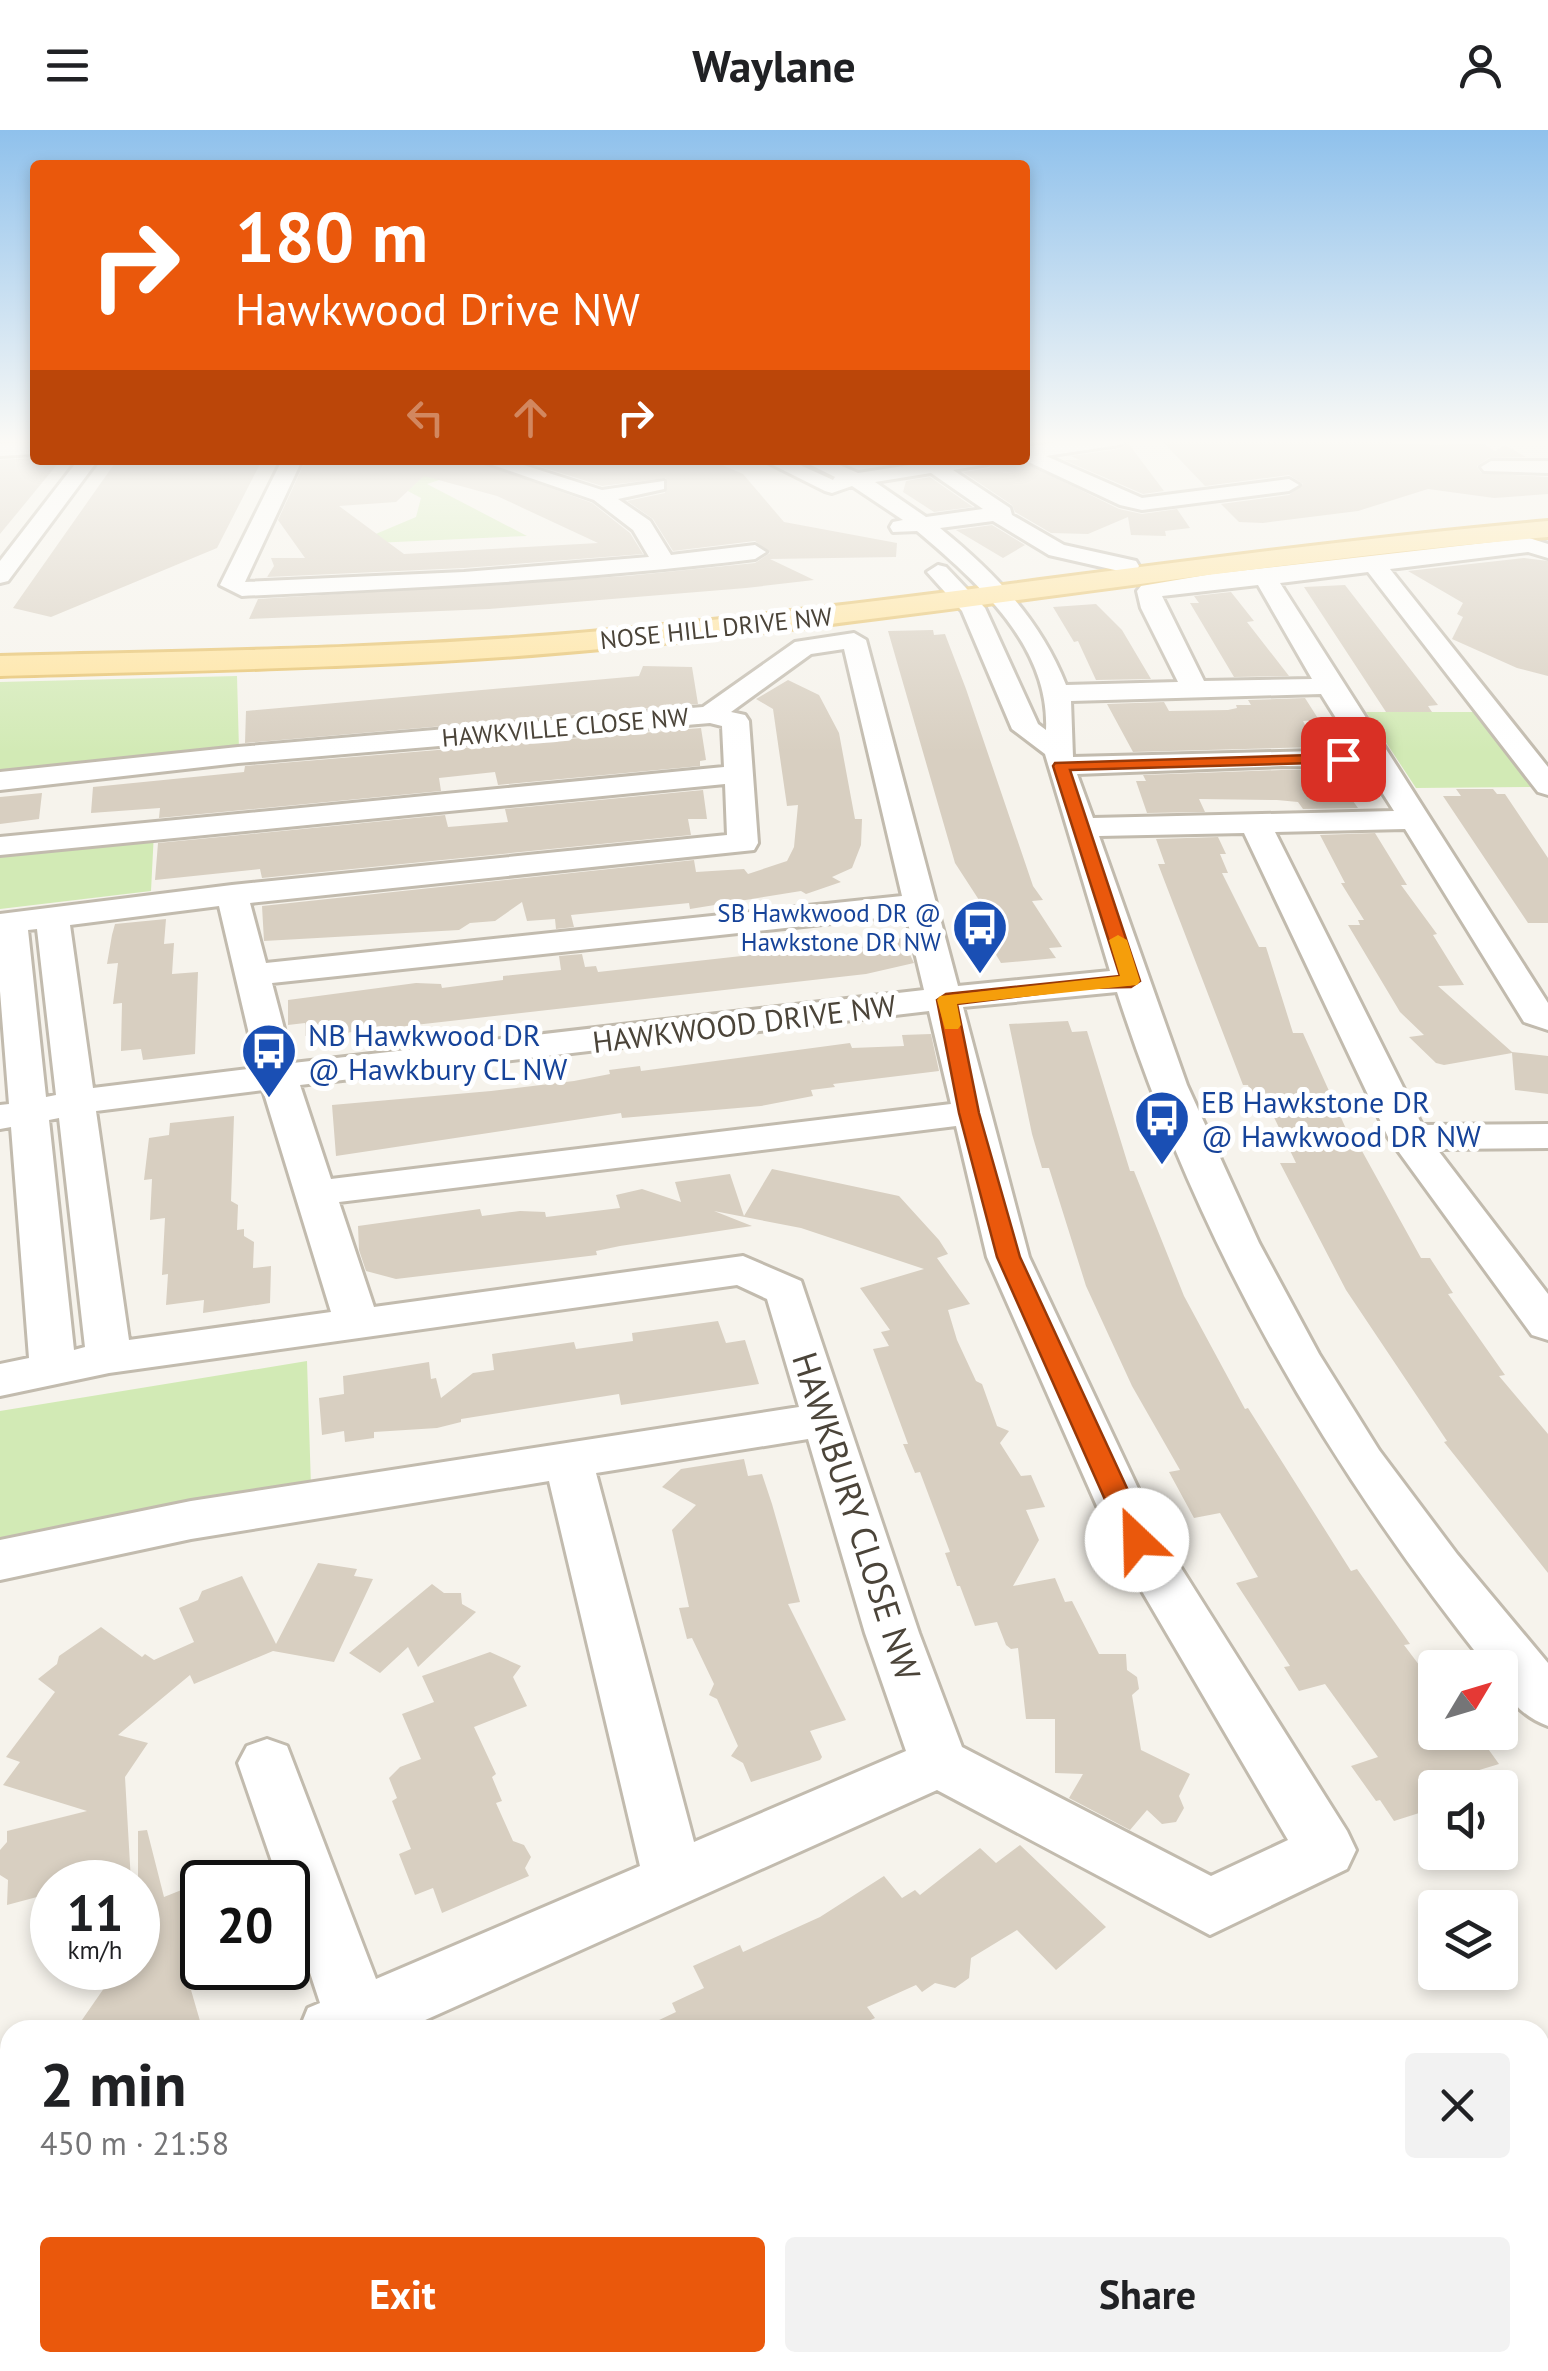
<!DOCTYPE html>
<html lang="en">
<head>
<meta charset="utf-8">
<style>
  body { margin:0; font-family:"PT Sans",sans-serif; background:#f2f2f2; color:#202124; height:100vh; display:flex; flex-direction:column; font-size:38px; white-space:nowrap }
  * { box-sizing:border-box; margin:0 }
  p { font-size:32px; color:#757577 }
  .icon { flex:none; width:55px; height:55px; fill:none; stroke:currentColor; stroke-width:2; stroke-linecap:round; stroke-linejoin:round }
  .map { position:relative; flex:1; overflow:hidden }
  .panel { position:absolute; left:0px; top:1890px; width:1550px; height:352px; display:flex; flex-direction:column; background:#fff; border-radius:30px 30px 0 0; box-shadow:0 5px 15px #0003 }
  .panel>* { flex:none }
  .top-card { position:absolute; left:30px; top:30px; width:1000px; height:305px; border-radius:10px; box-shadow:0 5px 15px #0003; background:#ea580c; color:#fff; overflow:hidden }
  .needle { width:65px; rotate:52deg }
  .buttons { position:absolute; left:1418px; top:1520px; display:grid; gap:20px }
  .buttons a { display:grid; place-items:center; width:100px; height:100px; border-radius:10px; background:#fff; box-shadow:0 5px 15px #0003; font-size:50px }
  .speed { position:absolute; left:30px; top:1730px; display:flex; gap:20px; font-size:50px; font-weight:700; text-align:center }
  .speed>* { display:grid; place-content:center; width:130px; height:130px; border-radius:50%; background:#fff; box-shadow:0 5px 15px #0003; line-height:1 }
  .speed small { font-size:25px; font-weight:400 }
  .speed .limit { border:5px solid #111; border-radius:15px; background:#fff; color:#111 }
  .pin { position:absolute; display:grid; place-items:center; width:85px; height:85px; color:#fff; margin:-42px; border-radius:20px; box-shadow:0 5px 15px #0006 }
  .me { position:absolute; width:110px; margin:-55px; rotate:336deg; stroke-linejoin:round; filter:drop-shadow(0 0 8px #0008) }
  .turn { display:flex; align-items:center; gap:35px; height:210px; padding:0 40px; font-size:45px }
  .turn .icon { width:130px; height:130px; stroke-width:2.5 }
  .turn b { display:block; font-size:70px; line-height:85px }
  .lanes { display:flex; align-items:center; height:95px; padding:0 40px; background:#0003; justify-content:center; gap:50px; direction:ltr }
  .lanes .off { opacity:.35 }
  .round { display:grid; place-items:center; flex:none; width:105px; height:105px; border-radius:10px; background:#f2f2f2 }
  .headline { display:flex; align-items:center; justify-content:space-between; height:170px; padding:0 40px }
  h1 { font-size:60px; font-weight:600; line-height:75px }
  .action { display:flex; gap:20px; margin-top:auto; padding:20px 40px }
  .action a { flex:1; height:115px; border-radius:10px; background:#ea580c; color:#fff; font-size:40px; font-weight:600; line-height:115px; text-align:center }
  .action a+a { background:#f2f2f2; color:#202124 }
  header { display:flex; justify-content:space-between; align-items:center; height:130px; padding:0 40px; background:#fff; font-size:45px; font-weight:600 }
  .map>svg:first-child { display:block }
  .green { fill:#d2eab5 }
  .building { fill:#d8cfc1; fill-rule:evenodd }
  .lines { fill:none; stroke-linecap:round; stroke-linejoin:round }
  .minor-casing { stroke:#c2bbae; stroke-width:6 }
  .major-casing { stroke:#e6c16a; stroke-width:6 }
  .minor { fill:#fff; fill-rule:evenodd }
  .major { fill:#ffe39c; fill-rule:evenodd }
  .route { fill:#ea580c; stroke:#983908; stroke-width:2.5 }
  .slow { fill:#f59e0b }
  .labels { text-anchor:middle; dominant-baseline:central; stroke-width:10; stroke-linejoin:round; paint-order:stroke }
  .far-street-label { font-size:25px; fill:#4b4439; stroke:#fff }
  .far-transit-label { font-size:25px; fill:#164399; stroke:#fff; text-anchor:end }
  .street-label { font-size:30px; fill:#4b4439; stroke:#fff }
  .transit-label { font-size:30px; fill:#164399; stroke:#fff; text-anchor:start }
  .near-street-label { font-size:35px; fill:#4b4439; stroke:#fff }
</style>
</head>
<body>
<header><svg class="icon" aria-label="menu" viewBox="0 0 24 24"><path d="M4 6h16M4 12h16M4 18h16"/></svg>Waylane<svg class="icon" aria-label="person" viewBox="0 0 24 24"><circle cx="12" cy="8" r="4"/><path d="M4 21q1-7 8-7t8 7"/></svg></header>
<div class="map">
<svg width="1548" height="2241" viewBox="0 0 1548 2241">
  <rect width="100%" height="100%" fill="#f6f3ec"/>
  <!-- green -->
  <path class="green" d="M434 330 482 336 427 354 527 406 352 414 416 387 421 368 391 352Z
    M237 546 239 620 0 644V552Z
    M1366 582H1476L1536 657 1416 658Z
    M154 702 151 761 0 779V721Z
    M307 1231 311 1357 0 1416V1281Z
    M373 2233 942 2232 946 2241H357Z"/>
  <!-- building -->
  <path class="building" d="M1160 309H1394L1392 313 1436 315 1484 314 1495 321 1505 315 1526 327 1489 328 1477 336 1481 343 1548 347V364L1494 368 1428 359 1358 381 1263 393 1239 392 1221 374 1289 365 1303 354 1289 345 1205 356Z
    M1128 313 1164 361 1143 364 1064 330H1080L1071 326 1120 319Z
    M35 328 60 331 0 404V330Z
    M117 330H262L217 418 51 487 13 478Z
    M314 330H474L592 373 630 403 643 424 464 438 267 447 274 436 271 428H305L278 390 303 336ZM424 346 497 366 598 413 404 424 339 376 396 372Z
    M520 330 715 332 743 344 784 392 897 413 896 427 770 429 814 450 746 458 489 479 249 489 258 469 627 446 755 433 770 423 755 411 673 421 653 389 627 371 665 363 666 348 602 356Z
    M995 330H1020L1119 379 1142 384 1177 379 1190 398 1165 401 1166 406 1131 405 1128 387 1088 404 1051 403 1015 382 1012 375 963 342 989 338Z
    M930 347 973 377 934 382 903 362 906 351Z
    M992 395 1025 415 1003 428 956 400Z
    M1524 428 1548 431V546L1517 538 1452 509 1463 487 1457 484 1463 473 1408 441Z
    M1345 455 1438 575 1428 576 1432 582H1386L1304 457Z
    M1231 462 1254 491 1247 492 1289 546 1234 547 1190 473H1199L1194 466Z
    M1096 474 1122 500 1151 549 1096 550 1078 511 1074 512 1053 477Z
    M933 500 934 505 945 504 966 559 1033 756 1043 770 1032 771 1062 817 1049 818 1056 828 1001 833 974 788 984 787 976 772 979 770 955 733 888 501Z
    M643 536 692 537 698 574 245 613 246 581 639 546Z
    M788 550 819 565 839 603 855 689H862L861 715 852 738 832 747 841 752 806 764 801 761 690 779 689 773 571 785 574 797 556 799 555 789 527 791 522 772 495 791 470 793 459 800 264 811 262 776 694 730 696 742 744 739 748 744 787 731 794 717 798 675 787 676 773 579 756 569Z
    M1305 568 1319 590 1303 591 1317 617 1133 622 1107 574 1164 572 1169 581 1228 580 1237 578 1236 575H1251L1248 570Z
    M701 598 706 630 700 631V636L498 655 495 642 439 648 441 661 159 688 160 678 91 683 93 657 244 642 245 636Z
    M1282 640H1331L1358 678 1303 679 1298 672 1277 670 1199 669 1205 682 1147 683 1136 651H1146L1143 645Z
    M1456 659H1493L1497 664H1505L1548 728V793H1528L1443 666H1461Z
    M703 660 707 689H688L691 705 262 748 260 739 155 750 158 713 445 685 448 697 508 692 505 679Z
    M42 663 39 689 0 694V667Z
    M1375 703 1407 755H1401L1437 804 1433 805 1464 855 1438 856 1512 922 1548 926V964L1515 960 1512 923 1444 935 1436 933 1409 907 1424 905 1400 882 1348 795H1360L1358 790H1364L1341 753H1345L1320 705Z
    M1218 707 1226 724H1220L1228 743H1222L1259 817H1266L1293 903H1303L1356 1021H1362L1421 1128H1430L1453 1163 1448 1164 1505 1245 1499 1246 1548 1304V1443L1444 1312 1447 1311 1346 1160 1280 1033H1296L1270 979H1256L1248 955H1243L1158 734H1165L1156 709Z
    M166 789 164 814 174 813 172 844 198 842 195 924 143 930 141 919 121 921 122 873 113 874 118 833 107 834 112 805 115 794Z
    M902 808 914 833 866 844 344 903 305 906V893L288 895V870L416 853 441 854 442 858 503 850V846L561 840 559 826 582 824 585 837 596 836 598 842Z
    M1068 891 1072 902 1087 901 1130 1041H1134L1184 1166 1245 1279 1248 1278 1351 1441 1357 1439 1410 1514 1404 1515 1435 1556V1602H1476L1499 1634 1463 1645 1472 1658H1435V1678L1394 1691 1380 1670 1376 1671 1351 1636 1378 1627 1325 1554 1299 1561 1284 1537 1290 1536 1236 1453 1258 1447 1220 1383 1194 1388 1169 1342 1180 1340 1132 1256 1086 1156 1049 1038H1042L1032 1004 1009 894Z
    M931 904 939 941 833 954 835 957 811 960 813 966 761 976 622 988 621 983 336 1026 332 975 491 961 574 951 610 944 609 940 640 936 641 941 850 913 852 918 904 916 902 905Z
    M234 986 231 1071 238 1075 237 1100 244 1099V1106L254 1112 253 1138 271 1136 270 1173 203 1183 204 1170 166 1175 168 1144 162 1145 165 1088 150 1090 152 1049 144 1050 149 1008 169 1005 170 993Z
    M772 1039 899 1066 939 1110 948 1124 937 1128 970 1174 948 1180 957 1210 976 1251 982 1254 997 1296 1009 1301 1000 1313 1021 1346 1031 1345 1045 1377 1026 1380 1039 1410 1013 1456 1055 1448 1065 1472 1072 1471 1099 1524H1126L1127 1540 1137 1547 1139 1559 1132 1565 1141 1620 1190 1644 1179 1666 1184 1678 1176 1692 1162 1694 1147 1680 1130 1700 1069 1668 1083 1644 1055 1643V1589H1026L1018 1518 1011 1519 1006 1515 997 1492 975 1496 960 1456H957L945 1423 950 1422 920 1342 915 1343 903 1314H908L873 1219 889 1216 881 1202 890 1200 860 1158 924 1139 801 1098 714 1081 752 1096 620 1116 596 1121 597 1125 396 1149 366 1141 359 1120 358 1096 480 1079 482 1086 520 1081 545 1082 546 1087 620 1078 616 1065 642 1059 681 1072 675 1052 730 1044 744 1086Z
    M718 1191 726 1213 745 1210 759 1254 621 1275 619 1264 461 1289V1292L437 1298 374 1302V1308L345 1312 344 1301 322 1305 319 1268 344 1264 343 1246 429 1232 431 1249 436 1248 441 1268 473 1243 494 1240 492 1224 574 1212 576 1219 633 1211 632 1203Z
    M744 1329 748 1346 762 1344 772 1374 800 1472 788 1474 846 1590 810 1601 822 1627 820 1630 751 1652 743 1633 731 1626 738 1616 717 1569 709 1565 714 1554 692 1508 687 1509 679 1478 689 1477 672 1400 696 1375 662 1357 681 1339Z
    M318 1433 357 1439 354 1446 373 1449 334 1532 273 1521 194 1554 190 1545 118 1605 148 1613 125 1647 131 1752H52V1763L7 1775 8 1750 0 1745V1720L7 1712V1701L87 1681 3 1655 20 1632 6 1627 55 1562 38 1549 57 1534 59 1526 101 1497 142 1527 145 1524 154 1530 194 1512 179 1478 198 1470 202 1461 242 1446 276 1514Z
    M432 1454 444 1463H461L462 1474 476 1482 418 1537 408 1517 380 1543 349 1523Z
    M490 1522 521 1536 513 1547 527 1576 474 1597 496 1644 492 1647 502 1671 496 1673 513 1711 524 1715 531 1727 525 1738 529 1746 442 1783 433 1758 415 1765 399 1724 411 1719 392 1671 397 1668 389 1648 400 1637 421 1629 402 1584 434 1572 422 1546Z
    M147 1700 164 1767 189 1757 202 1808V1838H210L214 1850 191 1860 200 1891 179 1900H75L118 1838H138V1701Z
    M1020 1715 1106 1797 1056 1840 1017 1800 971 1828 969 1848 955 1858 935 1853 922 1862 916 1855 867 1877 875 1888 849 1900H638L676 1882 672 1873 704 1858 693 1836 740 1815 743 1822 820 1787 884 1746 902 1768 915 1760 920 1765 980 1718 996 1733Z"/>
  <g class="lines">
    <!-- minor casing -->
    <g class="minor-casing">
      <path id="minor" d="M1078 309H1128L1119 315 1046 326 1142 368 1289 349 1299 355 1289 361 1142 380 1120 375 1024 330 1025 317Z
        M35 312V324L0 326V314Z
        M78 330H98L8 451 0 453V431Z
        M282 330H302L245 452 464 442 649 427 633 400 594 370 478 330H508L602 360 664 351V359L618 369 650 391 671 425 755 415 766 422 755 429C584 450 414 458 242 466L220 455Z
        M763 330H789L833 350 835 347 801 330H828L858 343 942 330H991L988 334 953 340 1010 378 1012 385 1064 415 1136 431 1139 436 1136 441 1128 443 1049 425 993 391 940 398C994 442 1040 489 1066 555L1178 552 1141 478 1137 461 1141 456 1212 444 1529 408 1548 414V428L1528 422 1390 439 1548 637V665L1538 662 1368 442 1280 453 1548 873V900L1524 892 1405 699 1275 702 1422 995 1548 994V1018L1437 1019 1548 1164V1210L1532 1205 1388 1007 1244 703 1099 706 1187 955 1259 1113 1319 1224 1379 1320 1457 1424 1548 1533V1596C1523 1587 1500 1565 1500 1538H1488C1321 1327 1200 1118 1117 862L963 877 1029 1127 1159 1403 1347 1701 1356 1720 1347 1739 1210 1805 937 1660 403 1900H299L308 1878 320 1873 288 1776V1752H279L238 1633 247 1616 267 1609 287 1616 376 1849 640 1736 549 1351 191 1409 0 1450V1410L191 1371 799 1277 767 1169 737 1155 109 1243 0 1266V1234L29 1228 11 997 0 999V975L9 974 0 861V784L232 755 727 705 725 654 0 725V707L724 637 722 596 710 593 238 633 0 660V642L238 617 703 577 795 512 854 503 866 510 958 856 1110 841 1045 624 1012 599 962 481 927 442 938 435 946 437 985 478 1038 594 1046 600C1050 515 976 451 917 401L893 402 890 397 893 392 903 390 852 356 832 363 825 361ZM931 343 983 379 926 387 875 352ZM1258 455 1312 549 1204 551 1162 466ZM844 519 902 766 266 833 250 773 754 720 758 713 749 591 745 585 731 582 811 524ZM1321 564 1356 620 1073 627 1071 571ZM1282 636 1366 637 1394 681 1093 688 1077 644ZM219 776 257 938 93 958 70 795ZM906 785 924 860 293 933 272 853ZM37 799 56 965 46 967 28 800ZM929 881 951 974 331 1049 300 955ZM263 960 331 1182 129 1210 96 981ZM59 988 85 1217 74 1220 49 990ZM956 996 987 1127 1112 1410 1288 1710 1211 1746 962 1617 919 1503 801 1151 743 1126 374 1177 339 1072ZM808 1309 865 1503 906 1621 694 1712 596 1343Z
        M1491 331H1548V343L1484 341 1481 337Z
        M0 1957 10 1961V2079L0 2084Z"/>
    </g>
    <!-- major casing -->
    <g class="major-casing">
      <path id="major" d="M1548 391V407C1231 435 918 490 601 519 401 538 200 540 0 546V526C200 521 401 519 601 501 918 472 1231 419 1548 391Z"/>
    </g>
    <!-- minor -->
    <use href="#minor" class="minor"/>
    <!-- major -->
    <use href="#major" class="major"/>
  </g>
  <!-- sky -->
  <linearGradient id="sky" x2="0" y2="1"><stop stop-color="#8fc1ec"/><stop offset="0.5" stop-color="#fbfaf6"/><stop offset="1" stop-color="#fbfaf6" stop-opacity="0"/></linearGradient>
  <rect width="1548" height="623" fill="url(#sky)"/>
  <!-- route -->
  <path class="route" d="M1343 624 1348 626V632L1070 640 1140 851 1131 857 1085 858 957 874 979 983 1020 1127 1151 1410 1147 1417 1137 1420 1127 1417 1123 1410 997 1127 959 983 937 870 946 864 1120 846 1053 636 1055 633Z"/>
  <!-- slow -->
  <path class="slow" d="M1118 805 1127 810 1140 851 1137 855 957 874 961 895 958 899H945L937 870 940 866 1120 846 1109 810Z"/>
  <!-- icons -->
  <defs>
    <g id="bus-pin" transform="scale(2.875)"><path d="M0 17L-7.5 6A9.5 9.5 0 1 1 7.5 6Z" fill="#1a4fb4" stroke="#fff"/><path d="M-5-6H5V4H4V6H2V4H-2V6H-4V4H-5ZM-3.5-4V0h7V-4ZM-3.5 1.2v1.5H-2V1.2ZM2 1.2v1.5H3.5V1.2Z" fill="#fff"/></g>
  </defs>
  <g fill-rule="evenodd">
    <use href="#bus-pin" x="980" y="797"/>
    <use href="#bus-pin" x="269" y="921"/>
    <use href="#bus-pin" x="1162" y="988"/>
  </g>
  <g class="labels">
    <!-- far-street labels -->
    <g class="far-street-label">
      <text transform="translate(716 498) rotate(-6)">NOSE HILL DRIVE NW</text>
      <text transform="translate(565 597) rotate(-5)">HAWKVILLE CLOSE NW</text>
    </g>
    <!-- far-transit labels -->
    <g class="far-transit-label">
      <text x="941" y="783">SB Hawkwood DR @<tspan x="941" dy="29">Hawkstone DR NW</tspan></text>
    </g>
    <!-- street labels -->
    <g class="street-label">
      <text transform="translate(744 893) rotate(-7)">HAWKWOOD DRIVE NW</text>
    </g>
    <!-- transit labels -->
    <g class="transit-label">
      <text x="308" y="904">NB Hawkwood DR<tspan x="308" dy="34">@ Hawkbury CL NW</tspan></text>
      <text x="1201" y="971">EB Hawkstone DR<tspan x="1201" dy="34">@ Hawkwood DR NW</tspan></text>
    </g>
    <!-- near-street labels -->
    <g class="near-street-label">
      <text transform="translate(857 1386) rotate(72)">HAWKBURY CLOSE NW</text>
    </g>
  </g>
</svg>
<div class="buttons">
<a><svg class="needle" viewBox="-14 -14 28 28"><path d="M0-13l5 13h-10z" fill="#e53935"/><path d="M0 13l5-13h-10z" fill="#757577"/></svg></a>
<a><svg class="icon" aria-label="sound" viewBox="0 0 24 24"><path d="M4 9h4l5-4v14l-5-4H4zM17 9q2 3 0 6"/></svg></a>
<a><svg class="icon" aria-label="layers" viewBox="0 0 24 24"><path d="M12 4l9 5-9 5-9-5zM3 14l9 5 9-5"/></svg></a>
</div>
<div class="speed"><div>11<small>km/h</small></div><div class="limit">20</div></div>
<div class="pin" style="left:1343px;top:629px;background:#d93025"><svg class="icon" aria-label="arrive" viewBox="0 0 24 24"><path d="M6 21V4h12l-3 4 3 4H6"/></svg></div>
<svg class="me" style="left:1137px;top:1410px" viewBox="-20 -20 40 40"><circle r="19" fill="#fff"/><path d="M0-13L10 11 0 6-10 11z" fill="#ea580c"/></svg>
<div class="top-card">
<div class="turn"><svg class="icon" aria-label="right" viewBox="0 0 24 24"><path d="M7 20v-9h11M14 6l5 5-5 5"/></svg><div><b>180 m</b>Hawkwood Drive NW</div></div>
<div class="lanes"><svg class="icon off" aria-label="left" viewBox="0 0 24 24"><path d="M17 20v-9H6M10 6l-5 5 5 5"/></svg><svg class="icon off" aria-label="ahead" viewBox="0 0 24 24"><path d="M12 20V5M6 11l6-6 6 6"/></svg><svg class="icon" aria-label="right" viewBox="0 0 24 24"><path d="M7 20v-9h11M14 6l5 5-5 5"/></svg></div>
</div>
<section class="panel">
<div class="headline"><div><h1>2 min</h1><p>450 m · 21:58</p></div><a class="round"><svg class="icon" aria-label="close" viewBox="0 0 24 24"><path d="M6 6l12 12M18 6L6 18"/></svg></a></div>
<div class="action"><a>Exit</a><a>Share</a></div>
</section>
</div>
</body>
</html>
